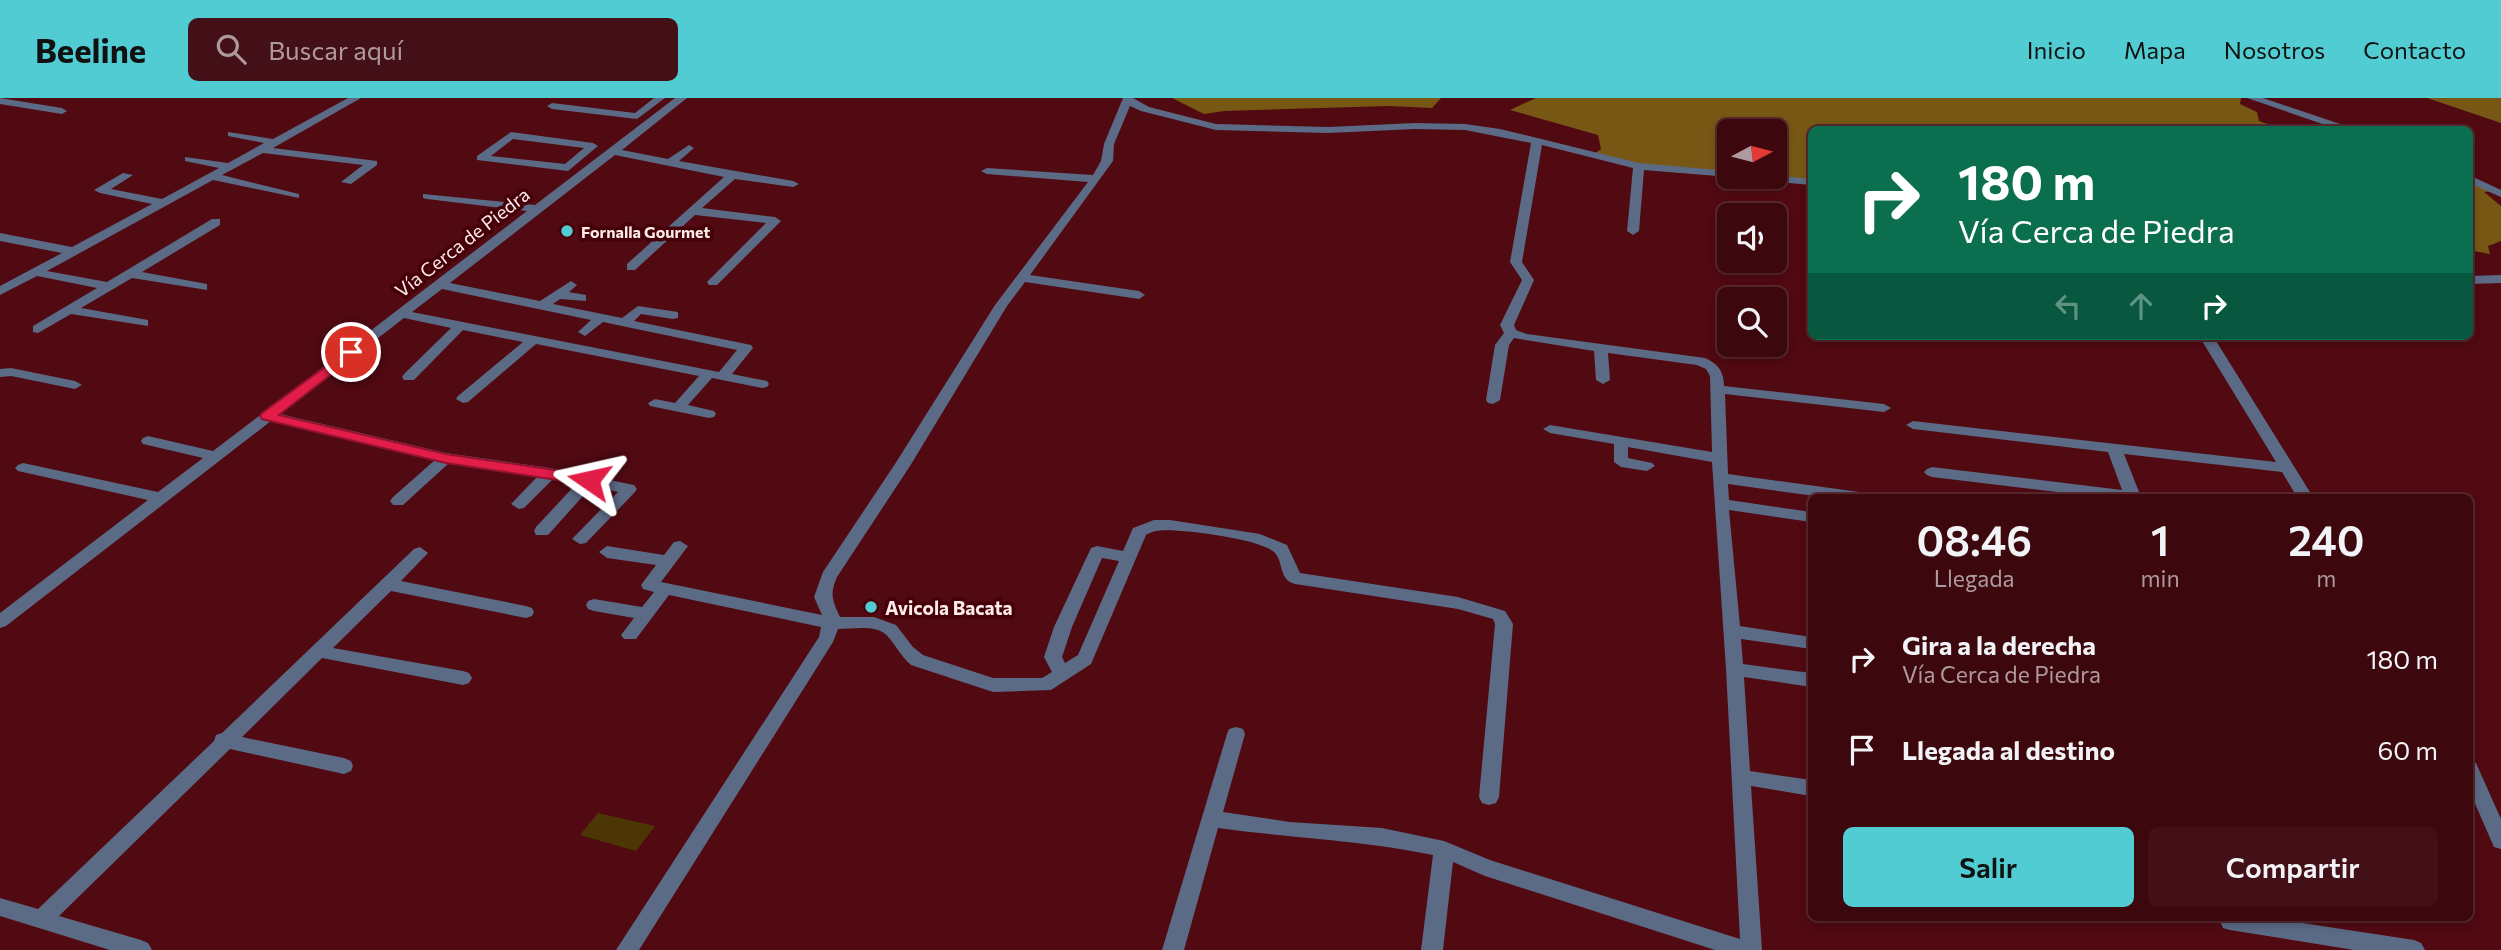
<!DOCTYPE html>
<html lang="es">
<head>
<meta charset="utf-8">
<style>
  body { margin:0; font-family:Commissioner,sans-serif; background:#441017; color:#f1f3f6; height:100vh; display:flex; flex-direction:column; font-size:26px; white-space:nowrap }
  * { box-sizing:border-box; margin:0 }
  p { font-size:23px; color:#ad999e }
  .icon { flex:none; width:38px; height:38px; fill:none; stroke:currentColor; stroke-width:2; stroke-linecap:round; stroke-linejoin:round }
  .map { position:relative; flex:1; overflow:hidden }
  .side { position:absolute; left:1808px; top:396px; width:665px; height:427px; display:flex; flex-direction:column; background:#3d070e; border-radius:10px; box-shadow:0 4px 10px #0003,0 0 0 2px #56282e }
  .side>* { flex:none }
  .guide { position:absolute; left:1808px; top:28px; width:665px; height:214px; border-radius:10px; box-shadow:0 4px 10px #0003,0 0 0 2px #56282e; background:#0b6e4f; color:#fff; overflow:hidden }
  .needle { width:46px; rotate:83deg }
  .controls { position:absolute; left:1717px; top:21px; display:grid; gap:14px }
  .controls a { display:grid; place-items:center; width:70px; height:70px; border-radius:10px; background:#3d070e; box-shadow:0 4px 10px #0003,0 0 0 2px #56282e; font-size:35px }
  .pin { position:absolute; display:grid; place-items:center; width:60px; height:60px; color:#fff; margin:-30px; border:4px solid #fff; border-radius:50%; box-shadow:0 2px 7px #0007 }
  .me { position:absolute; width:77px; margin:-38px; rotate:281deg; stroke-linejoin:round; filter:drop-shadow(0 0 5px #0008) }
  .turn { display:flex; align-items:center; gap:24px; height:147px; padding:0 35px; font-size:32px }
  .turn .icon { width:91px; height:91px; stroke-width:2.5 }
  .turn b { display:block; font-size:49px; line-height:60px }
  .lanes { display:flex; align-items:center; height:66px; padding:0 35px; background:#0003; justify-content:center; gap:35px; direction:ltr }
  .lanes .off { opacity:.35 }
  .eta { display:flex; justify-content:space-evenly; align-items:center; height:119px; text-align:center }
  .eta b { font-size:42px; font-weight:600; line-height:49px }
  .action { display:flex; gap:14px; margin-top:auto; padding:14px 35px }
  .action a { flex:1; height:80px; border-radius:10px; background:#51ccd3; color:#111; font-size:28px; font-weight:600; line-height:80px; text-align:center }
  .action a+a { background:#441017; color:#f1f3f6 }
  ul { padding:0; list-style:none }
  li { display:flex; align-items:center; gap:21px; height:91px; padding:0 35px }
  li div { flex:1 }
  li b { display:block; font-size:26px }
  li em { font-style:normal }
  header { display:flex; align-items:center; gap:42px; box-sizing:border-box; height:98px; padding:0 35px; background:#51ccd3; color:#111 }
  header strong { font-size:33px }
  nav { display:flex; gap:38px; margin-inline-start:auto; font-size:24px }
  .search { width:490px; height:63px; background:#441017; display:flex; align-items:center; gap:18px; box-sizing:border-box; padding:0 24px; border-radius:10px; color:#ad999e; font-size:26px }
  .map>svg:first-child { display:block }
  .green { fill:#4c3605 }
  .forest { fill:#775714 }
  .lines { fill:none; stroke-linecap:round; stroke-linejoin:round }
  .minor { fill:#5b6a85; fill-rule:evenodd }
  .route { fill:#e11d48; stroke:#92132f; stroke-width:2 }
  .poi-dot { fill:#51ccd3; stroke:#450008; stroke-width:2.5 }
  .labels { text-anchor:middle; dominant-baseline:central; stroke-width:7; stroke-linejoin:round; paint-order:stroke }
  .far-poi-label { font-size:16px; font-weight:bold; fill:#fdebea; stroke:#450008; text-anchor:start }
  .street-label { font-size:19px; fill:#fdebea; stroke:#450008 }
  .poi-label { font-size:19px; font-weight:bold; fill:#fdebea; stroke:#450008; text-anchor:start }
</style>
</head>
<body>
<header>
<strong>Beeline</strong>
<div class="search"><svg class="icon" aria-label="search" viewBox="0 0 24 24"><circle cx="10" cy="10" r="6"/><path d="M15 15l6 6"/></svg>Buscar aquí</div>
<nav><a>Inicio</a><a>Mapa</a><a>Nosotros</a><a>Contacto</a></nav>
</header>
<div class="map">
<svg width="2501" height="852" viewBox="0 0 2501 852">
  <rect width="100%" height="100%" fill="#510912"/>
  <!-- green -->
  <path class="green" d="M598 715 655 728 636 753 580 737Z"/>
  <!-- forest -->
  <path class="forest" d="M1172 0H1441L1432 10 1389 8 1224 13 1204 16Z
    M1536 0H2241L2240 6 2257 14 2259 23 2281 31 1811 32V84L1756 79H1774V33H1729V76L1639 68 1593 57 1601 51 1598 37 1510 12Z
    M2427 0H2501V25L2430 1Z
    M2469 80 2496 93 2484 94 2501 108V143L2488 148 2490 156 2469 152Z"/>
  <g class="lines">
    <!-- minor -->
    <path class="minor" d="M0 0 62 10 67 13 62 16 0 6Z
      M348 0H361L273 50 377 63V67L351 86 341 84 363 67 263 55 222 77 299 96V100L213 82 47 173 107 184 212 121H220V127L142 174 207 186V192L132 180 81 210 148 222V228L71 216 38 235 33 234V228L97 190 37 178 0 197V188L62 155 0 143V135L72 149 152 106 100 95 94 92 123 75 133 77 111 91 162 101 219 70 185 63V59L228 65 264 45 228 38V34L273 41Z
      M654 0H665L637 21 552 11 547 8 552 5 635 15Z
      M675 0H687L622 52 668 61 689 47 694 50 679 63 793 83 799 86 793 89 735 81 702 110 775 119 781 123 717 187H709L707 184 766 125 695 117 635 172H627V166L724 79 615 57 450 185 540 203 571 183 577 187 569 194 586 197V203L560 201 553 206 622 220 638 208 678 214V220L673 221 641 216 634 223 751 247 753 250 732 276 767 283 769 286 767 289 762 290 712 280 688 307 714 313 716 316 714 319 709 320 650 308 648 305 655 301 675 305 699 278 536 246 468 304 463 305 456 301 458 298 523 244 463 232 414 282H404L402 279 404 276 451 230 404 220 280 316 446 355 550 370 634 387 637 391 634 395 586 445 580 446 572 441 618 394 592 388 548 437H536L534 433 536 429 577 385 553 381 524 410 519 411 511 406 538 378 449 365 403 407H393L390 403 393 399 435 362 271 323 6 528 0 530V515L148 402 18 373 15 370 18 367 23 365 158 394 203 360 143 346 141 343 143 340 148 338 213 353 527 113 427 101 423 100V96L535 107ZM442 191 591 222 578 234 585 238 603 224 737 252 719 274 412 214Z
      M1123 0H1133L1149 9 1216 26 1328 29 1415 25 1465 26 1500 31 1639 65 1729 73V79H1732H1729L1644 72 1639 133 1633 137 1627 133 1633 70 1542 47 1522 164 1534 182 1514 227 1516 232 1527 236 1705 260C1718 266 1724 273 1724 288L1884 306 1891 310 1884 314 1725 296 1728 376 1859 394 1867 399H1822L1728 386 1729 402 1811 414V424L1729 412 1740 528 1811 539V551L1741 541 1743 566 1811 575V589L1744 579 1750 673 1811 682V698L1751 688 1762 852H1715L1485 778 1453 764 1443 852H1421L1433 757C1362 742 1290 740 1218 730L1184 852H1162L1227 636 1229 631 1236 629 1243 631 1245 636 1223 714 1290 724 1382 730 1444 743 1490 762 1740 841 1726 571 1712 364 1628 349V360L1652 365 1655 368 1647 373 1621 369 1614 364V346L1550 335 1543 331 1550 327 1712 354 1710 278 1706 271 1697 267 1608 255 1610 282 1603 286 1596 282 1594 253 1514 240 1509 247 1500 302 1493 306 1488 305 1486 302 1495 247 1504 235 1500 227 1522 182 1510 164 1531 45 1465 32 1415 31 1328 35 1216 32 1141 13 1130 8 1114 46 1113 63 1030 177 1139 193 1145 197 1139 201 1025 184 1007 208 910 368 837 479C829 497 833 503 840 519H874L896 527 913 549 923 557 993 580H1042L1052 574 1044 559 1054 529 1091 450 1097 448 1123 453 1133 430 1154 422H1170L1260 436 1287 447 1300 475 1458 499 1505 513 1513 526 1499 699 1496 705 1489 707 1482 705 1479 699 1495 526 1493 521 1458 511 1295 486C1278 481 1284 465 1275 455 1264 441 1173 429 1156 433 1154 433 1147 436 1146 437L1091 566 1051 592 993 594 911 567C900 558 894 543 884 535 873 527 851 531 838 531L833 544 639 852H616L819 539 821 529 669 497 636 541H624L621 537 634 520 594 513 588 511 586 507 588 503 594 501 642 509 654 494 643 491 641 487 656 467 607 460 599 454 607 448 664 457 674 444 680 443 688 448 661 484 822 517 814 499 823 474 895 366 995 207 1088 84 987 76 981 73 987 70 1093 77 1101 63 1104 46ZM1102 460 1119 463 1078 557 1065 565 1062 559 1072 529Z
      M2247 0H2263L2358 32H2340Z
      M511 34 593 45 598 48 568 73 477 62V58ZM513 41 584 50 565 66 491 58Z
      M1774 77 1811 81V87L1756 82 1750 79Z
      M2469 77 2501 92V99L2469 85Z
      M2501 177V185L2469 186V178Z
      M2199 238H2213L2313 399H2297L2282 374 2124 356 2141 399H2100L1932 379 1927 377 1924 374 1927 371 1932 369 2122 392 2108 354 1913 331 1906 327 1913 323 2276 364Z
      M11 270 75 283 82 287 75 291 11 278 0 279V271Z
      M420 449 428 455 401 483 526 508 532 510 534 514 532 518 526 520 391 493 333 550 463 573 469 575 472 580 469 585 463 587 322 560 242 639 344 660 351 663 353 668 351 673 344 676 230 651 59 818 141 842 148 845 152 852H110L0 818V800L38 811 214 643 216 637 222 635 414 451Z
      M2469 663 2476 665 2501 721V751L2494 749 2469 692Z
      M2221 819H2263L2414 842 2421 845 2425 852H2354L2230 832 2223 830 2220 823Z"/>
  </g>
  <!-- route -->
  <path class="route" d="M351 250 358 254 356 257 279 317 446 356 589 377 597 382 589 387 446 365 262 321 260 318 262 315Z"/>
  <!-- markers -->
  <g class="poi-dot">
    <circle cx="567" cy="133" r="7"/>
    <circle cx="871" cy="509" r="7"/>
  </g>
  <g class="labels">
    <!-- far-poi labels -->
    <g class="far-poi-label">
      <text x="581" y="133">Fornalla Gourmet</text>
    </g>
    <!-- street labels -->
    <g class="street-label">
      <text transform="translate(462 144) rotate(-38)">Vía Cerca de Piedra</text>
    </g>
    <!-- poi labels -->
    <g class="poi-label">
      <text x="885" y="509">Avicola Bacata</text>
    </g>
  </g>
</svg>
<div class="controls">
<a><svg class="needle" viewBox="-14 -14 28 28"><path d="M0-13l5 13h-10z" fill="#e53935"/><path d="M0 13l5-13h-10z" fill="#ad999e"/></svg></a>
<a><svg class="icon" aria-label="sound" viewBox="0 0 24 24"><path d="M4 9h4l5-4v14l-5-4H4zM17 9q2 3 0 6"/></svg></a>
<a><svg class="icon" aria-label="search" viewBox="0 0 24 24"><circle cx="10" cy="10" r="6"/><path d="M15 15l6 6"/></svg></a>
</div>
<div class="pin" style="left:351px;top:254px;background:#d93025"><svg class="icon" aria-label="arrive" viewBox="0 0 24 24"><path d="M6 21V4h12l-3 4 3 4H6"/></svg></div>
<svg class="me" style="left:589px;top:382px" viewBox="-20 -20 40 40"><path d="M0-17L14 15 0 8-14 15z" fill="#e11d48" stroke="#fff" stroke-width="4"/></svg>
<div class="guide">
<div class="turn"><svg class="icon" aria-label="right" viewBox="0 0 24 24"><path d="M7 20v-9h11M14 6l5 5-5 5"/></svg><div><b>180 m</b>Vía Cerca de Piedra</div></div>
<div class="lanes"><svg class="icon off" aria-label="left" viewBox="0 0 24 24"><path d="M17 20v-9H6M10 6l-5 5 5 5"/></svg><svg class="icon off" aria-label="ahead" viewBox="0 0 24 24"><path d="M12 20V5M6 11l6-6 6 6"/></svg><svg class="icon" aria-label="right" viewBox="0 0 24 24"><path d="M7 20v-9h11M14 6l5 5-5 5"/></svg></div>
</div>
<section class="side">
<div class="eta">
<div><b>08:46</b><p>Llegada</p></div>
<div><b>1</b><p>min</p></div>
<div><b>240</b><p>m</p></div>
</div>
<ul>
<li><svg class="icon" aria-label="right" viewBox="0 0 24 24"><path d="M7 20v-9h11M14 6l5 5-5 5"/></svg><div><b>Gira a la derecha</b><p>Vía Cerca de Piedra</p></div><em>180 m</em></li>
<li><svg class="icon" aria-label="arrive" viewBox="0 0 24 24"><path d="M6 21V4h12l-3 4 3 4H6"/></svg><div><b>Llegada al destino</b></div><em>60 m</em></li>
</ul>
<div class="action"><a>Salir</a><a>Compartir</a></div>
</section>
</div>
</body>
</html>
